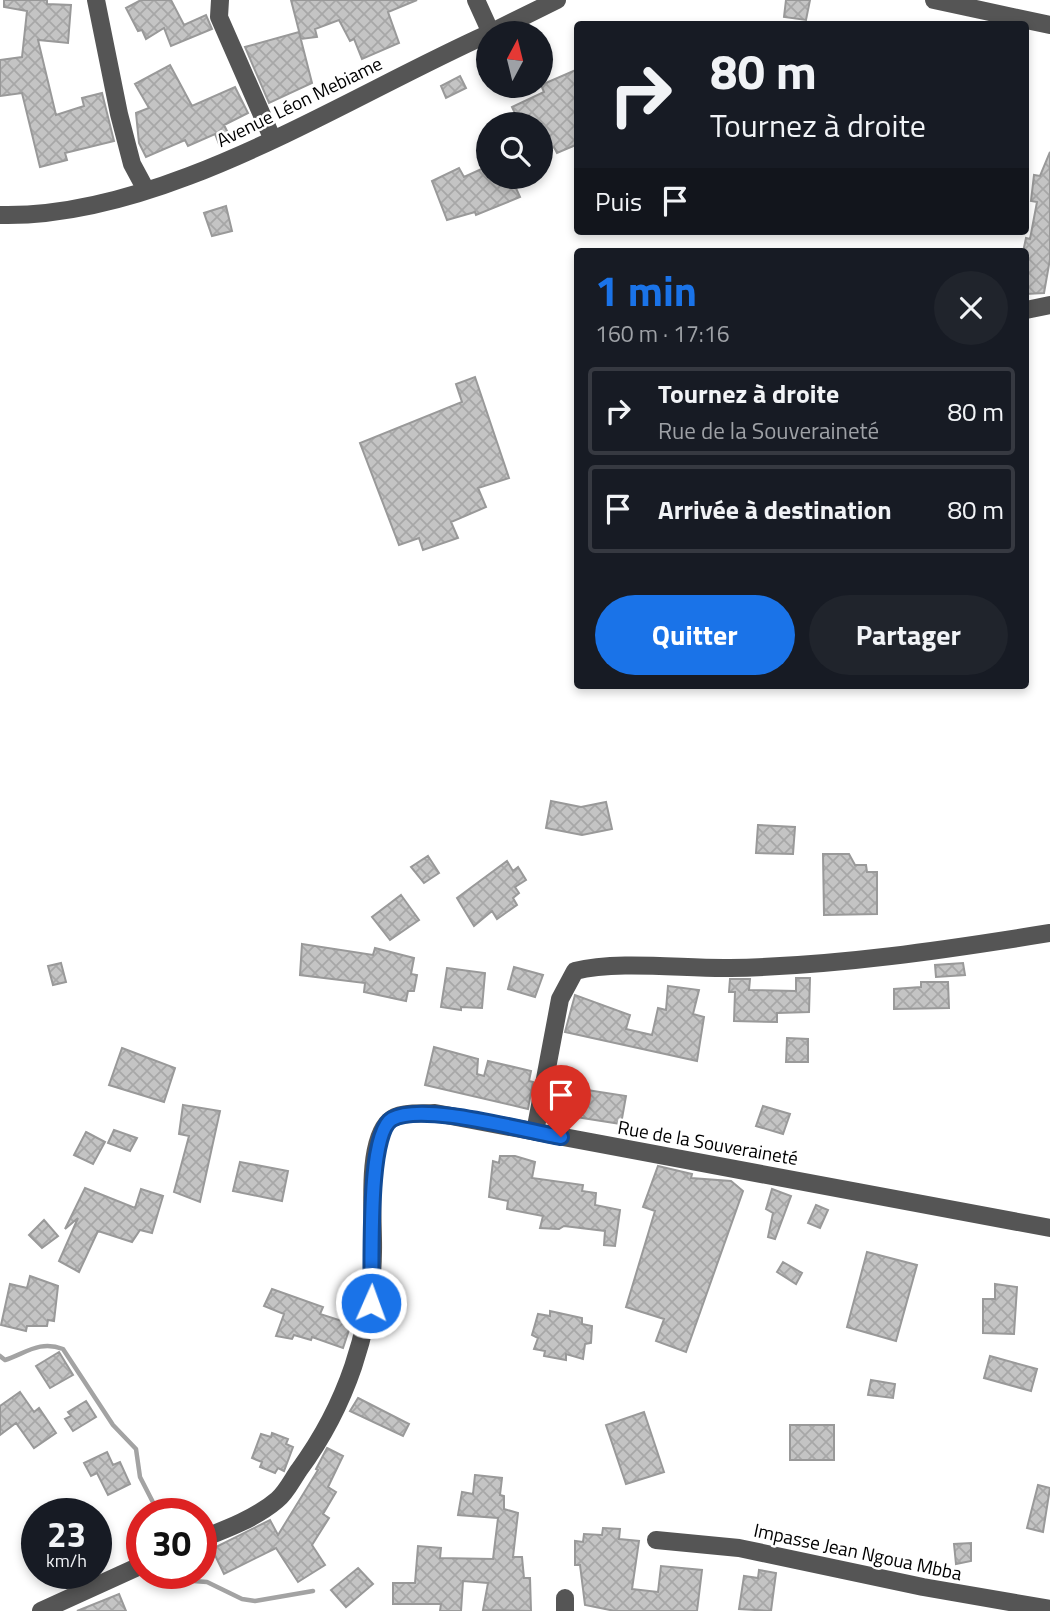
<!DOCTYPE html>
<html lang="fr">
<head>
<meta charset="utf-8">
<style>
  body { margin:0; font-family:"Titillium Web",sans-serif; background:#20242c; color:#f1f3f6; height:100vh; display:flex; flex-direction:column; font-size:26px; white-space:nowrap }
  * { box-sizing:border-box; margin:0 }
  p { font-size:23px; color:#9ea1a6 }
  .icon { flex:none; width:38px; height:38px; fill:none; stroke:currentColor; stroke-width:2; stroke-linecap:round; stroke-linejoin:round }
  .map { position:relative; flex:1; overflow:hidden }
  .panel { position:absolute; left:574px; top:248px; width:455px; height:441px; display:flex; flex-direction:column; background:#171b24; border-radius:7px; box-shadow:0 4px 10px #0003 }
  .panel>* { flex:none }
  .guide { position:absolute; left:574px; top:21px; width:455px; height:214px; border-radius:7px; box-shadow:0 4px 10px #0003; background:#171b24; color:#f1f3f6; overflow:hidden }
  .needle { width:46px; rotate:7deg }
  .buttons { position:absolute; left:476px; top:21px; display:grid; gap:14px }
  .buttons a { display:grid; place-items:center; width:77px; height:77px; border-radius:50%; background:#171b24; box-shadow:0 4px 10px #0003; font-size:35px }
  .speed { position:absolute; left:21px; top:1498px; display:flex; gap:14px; font-size:35px; font-weight:700; text-align:center }
  .speed>* { display:grid; place-content:center; width:91px; height:91px; border-radius:50%; background:#171b24; box-shadow:0 4px 10px #0003; line-height:1 }
  .speed small { font-size:18px; font-weight:400 }
  .speed .limit { border:10px solid #d22; background:#fff; color:#111 }
  .pin { position:absolute; display:grid; place-items:center; width:60px; height:60px; color:#fff; margin:-72px -30px; border-radius:50% 50% 50% 0; rotate:-45deg; box-shadow:0 0 7px #0007 }
  .pin .icon { rotate:45deg }
  .me { position:absolute; width:77px; margin:-38px; rotate:2deg; stroke-linejoin:round; filter:drop-shadow(0 0 5px #0008) }
  .turn { display:flex; align-items:center; gap:24px; height:147px; padding:0 21px; font-size:32px }
  .turn .icon { width:91px; height:91px; stroke-width:2.5 }
  .turn b { display:block; font-size:49px; line-height:60px }
  .then { display:flex; align-items:center; height:66px; padding:0 21px; background:#0003; gap:14px; font-size:26px }
  .round { display:grid; place-items:center; flex:none; width:74px; height:74px; border-radius:37px; background:#20242c }
  .headline { display:flex; align-items:center; justify-content:space-between; height:119px; padding:0 21px }
  h1 { font-size:42px; font-weight:700; line-height:52px; color:#1a73e8 }
  .primary-button { display:flex; gap:14px; margin-top:auto; padding:14px 21px }
  .primary-button a { flex:1; height:80px; border-radius:42px; background:#1a73e8; color:#fff; font-size:28px; font-weight:700; line-height:80px; text-align:center }
  .primary-button a+a { background:#20242c; color:#f1f3f6 }
  ul { padding:0; list-style:none }
  li { display:flex; align-items:center; gap:21px; height:88px; margin:0 14px 10px; padding:0 7px; border:4px solid #363941; border-radius:7px }
  li div { flex:1 }
  li b { display:block; font-size:26px }
  li em { font-style:normal }
  .map>svg:first-child { display:block }
  .lines { fill:none; stroke-linecap:round; stroke-linejoin:round }
  .stream { stroke:#a3a3a3; stroke-width:4.5 }
  .building { fill:url(#building-cross-hatch); stroke:#999; stroke-width:2 }
  .minor { stroke:#555; stroke-width:18 }
  .route-casing { stroke:#114b97; stroke-width:18 }
  .route { stroke:#1a73e8; stroke-width:12 }
  .labels { text-anchor:middle; dominant-baseline:central; stroke-width:5; stroke-linejoin:round; paint-order:stroke }
  .street-label { font-size:19px; fill:#000; stroke:#fff }
</style>
</head>
<body>
<div class="map">
<svg width="1050" height="1611" viewBox="0 0 1050 1611">
  <defs>
    <pattern id="building-cross-hatch" width="8" height="8" patternUnits="userSpaceOnUse" patternTransform="scale(1.75)"><rect width="8" height="8" fill="#c4c4c4"/><path d="M0 0l8 8M0 8l8-8" fill="none" stroke="#a7a7a7"/></pattern>
  </defs>
  <rect width="100%" height="100%" fill="#fff"/>
  <g class="lines">
    <!-- stream -->
    <path class="stream" d="M0 1356 5 1360C26 1353 40 1340 63 1349L113 1425 136 1449 140 1477 159 1514
      M176 1573 193 1581 207 1582 242 1599 255 1601 313 1591"/>
  </g>
  <!-- building -->
  <path class="building" d="M4 0H47V4L71 5 68 43 38 40 56 115 84 106 82 98 102 93 114 141 65 153 67 160 40 167 22 93 0 96V60L22 57 27 11 4 7Z
    M141 0H171L184 25 206 15 212 29 171 46 164 28 146 39 142 30 138 31 126 8Z
    M291 0H417L388 12 399 43 362 59 354 39 350 41 339 20 315 29 317 37 301 39Z
    M786 0H810L806 20 784 17Z
    M299 32 312 83 269 103 245 47Z
    M170 65 192 106 235 87 248 113 224 125 231 139 219 144 215 134 188 146 185 140 146 157 139 143 136 113 149 108 135 84Z
    M578 69V144L557 153 554 147 541 153V124H520L512 107 544 92 541 85Z
    M460 76 466 88 446 98 441 86Z
    M1050 152V259L1044 293 1026 294 1023 252 1026 238 1030 239 1037 202 1031 201 1034 175 1040 176Z
    M488 166V177H511L520 197 476 215 475 212 447 220 432 181 459 168 464 177Z
    M226 206 232 231 212 236 204 213Z
    M475 377 509 478 478 488 486 507 451 522 458 538 423 550 419 538 399 545 360 443 462 402 456 384Z
    M551 801 581 807 606 802 612 829 582 835 546 828Z
    M758 825 795 827 793 854 756 853Z
    M823 854H849L855 865H866L867 872H877V914L824 915Z
    M428 856 439 873 424 883 411 867Z
    M507 861 513 871 518 867 526 880 515 887 519 893 513 898 517 905 497 919 492 911 474 926 457 898Z
    M401 895 419 920 390 940 372 917Z
    M302 944 373 955 375 948 414 958 411 974 417 975 414 991H408L406 1001 364 992 365 983 300 975Z
    M61 963 66 982 53 985 48 966Z
    M963 963 965 975 936 977 935 965Z
    M514 967 543 975 535 997 508 989Z
    M447 968 485 973 482 1008 461 1007V1010L441 1007Z
    M796 978H810L809 1012 777 1013V1022L734 1021 735 992H729L730 979H750L749 990 796 991Z
    M921 982H948L949 1008 894 1009V989L921 987Z
    M668 986 699 990 693 1014 704 1017 697 1061 565 1032 575 995 630 1015 626 1029 652 1035 658 1008 666 1010Z
    M787 1038 808 1039V1062H786Z
    M434 1047 478 1059 477 1074 484 1076 488 1061 531 1071 529 1081 533 1082 528 1109 425 1085Z
    M122 1048 175 1068 164 1102 109 1085Z
    M555 1085 626 1096 621 1124 550 1113Z
    M183 1105 220 1111 200 1202 174 1192 189 1136 179 1134Z
    M763 1106 790 1114 783 1134 756 1126Z
    M114 1130 137 1138 130 1151 108 1143Z
    M86 1132 105 1142 93 1164 74 1155Z
    M500 1156H515L535 1162 532 1178 583 1185 582 1191 596 1193 595 1205 620 1210 615 1246 604 1245 605 1231 564 1226 559 1229 540 1228 543 1216 507 1209 508 1201 489 1197 493 1161 499 1163Z
    M240 1162 288 1171 282 1201 233 1191Z
    M658 1166 692 1174 691 1178 731 1181 743 1191 686 1352 656 1341 664 1319 626 1307 655 1211 643 1207Z
    M85 1188 135 1208 141 1189 163 1196 152 1233 140 1230 132 1242 98 1231 79 1272 59 1261 78 1218 65 1229Z
    M772 1189 791 1196 775 1239 768 1237 773 1213 766 1209Z
    M816 1205 828 1210 820 1228 808 1223Z
    M44 1220 58 1236 42 1248 29 1235Z
    M867 1252 917 1265 896 1341 847 1327Z
    M783 1262 802 1273 796 1284 777 1272Z
    M30 1276 58 1286 54 1321 48 1320 47 1326H27L26 1331 1 1325 10 1284 27 1288Z
    M995 1284 1017 1287 1014 1334 983 1333V1299H995Z
    M272 1289 323 1307 320 1314 351 1324 343 1348 312 1337 311 1340 294 1335 292 1339 276 1336 284 1314 264 1306Z
    M550 1311 582 1318V1324L592 1326 591 1343 585 1344 583 1359 566 1354V1360L544 1356 545 1351 534 1349 538 1338 532 1335 538 1314 550 1316Z
    M59 1352 73 1375 50 1388 36 1366Z
    M990 1356 1037 1369 1031 1391 984 1378Z
    M871 1380 895 1384 893 1398 868 1395Z
    M20 1392 34 1412 39 1408 56 1433 34 1448 16 1423 0 1435V1406Z
    M358 1398 409 1424 403 1436 350 1411Z
    M86 1401 96 1417 73 1431 65 1419 71 1416 68 1412Z
    M644 1412 664 1472 626 1484 606 1425Z
    M790 1425H834V1460H790Z
    M272 1433 288 1439 286 1444 293 1447 284 1471 278 1468 275 1473 260 1467 262 1462 252 1458 261 1434 271 1437Z
    M327 1448 343 1456 328 1487 336 1492 323 1514 329 1518 312 1545 325 1565 298 1582 276 1548 224 1574 212 1549 270 1520 278 1535 318 1470 316 1469Z
    M107 1452 113 1465 120 1462 130 1484 108 1495 97 1473 91 1476 84 1463Z
    M475 1475 502 1478 500 1495 504 1496V1509L518 1513 513 1557H522L524 1578H530L531 1611 483 1610 488 1583 463 1581 461 1611H440L441 1604H393V1583H415L418 1546 441 1548 440 1558 493 1559 498 1518 458 1515 462 1492 473 1494Z
    M1038 1485 1050 1488 1043 1532 1027 1528Z
    M603 1528 620 1529 619 1539 639 1541 632 1589 658 1592 661 1566 702 1570 697 1611H615L585 1605 580 1565H575V1541L583 1542 584 1534 602 1535Z
    M971 1543V1561L956 1564 954 1544Z
    M358 1568 373 1584 346 1607 331 1590Z
    M759 1570 776 1573 771 1611 739 1609 744 1576 758 1578Z
    M119 1594 126 1611H77Z"/>
  <g class="lines">
    <!-- minor -->
    <path class="minor" d="M96 0 119 114 132 164 146 190
      M220 0 219 17 273 140
      M476 0 491 33
      M934 0 1050 25
      M490 33 557 0
      M0 215C162 219 343 99 488 34
      M1026 310 1050 305
      M535 1132 560 999 575 971C618 960 685 969 730 968 838 966 944 950 1050 933
      M201 1539C227 1529 256 1518 277 1500 286 1493 292 1480 299 1470 346 1406 372 1330 373 1252 374 1220 365 1144 389 1121 399 1111 422 1114 435 1113L1050 1228
      M656 1540 739 1548 923 1587 1050 1609
      M565 1598V1611
      M41 1611 142 1565"/>
  </g>
  <g class="lines">
    <!-- route casing -->
    <g class="route-casing">
      <path id="route" d="M371 1303C373 1270 366 1134 392 1119 423 1102 524 1131 561 1137"/>
    </g>
    <!-- route -->
    <use href="#route" class="route"/>
  </g>
  <g class="labels">
    <!-- street labels -->
    <g class="street-label">
      <text transform="translate(299 101) rotate(-26)">Avenue Léon Mebiame</text>
      <text transform="translate(708 1142) rotate(10)">Rue de la Souveraineté</text>
      <text transform="translate(858 1551) rotate(12)">Impasse Jean Ngoua Mbba</text>
    </g>
  </g>
</svg>
<div class="buttons">
<a><svg class="needle" viewBox="-14 -14 28 28"><path d="M0-13l5 13h-10z" fill="#e53935"/><path d="M0 13l5-13h-10z" fill="#9ea1a6"/></svg></a>
<a><svg class="icon" aria-label="search" viewBox="0 0 24 24"><circle cx="10" cy="10" r="6"/><path d="M15 15l6 6"/></svg></a>
</div>
<div class="speed"><div>23<small>km/h</small></div><div class="limit">30</div></div>
<div class="pin" style="left:561px;top:1137px;background:#d93025"><svg class="icon" aria-label="arrive" viewBox="0 0 24 24"><path d="M6 21V4h12l-3 4 3 4H6"/></svg></div>
<svg class="me" style="left:371px;top:1303px" viewBox="-20 -20 40 40"><circle r="17" fill="#1a73e8" stroke="#fff" stroke-width="3"/><path d="M0-11L8 9 0 5-8 9z" fill="#fff"/></svg>
<div class="guide">
<div class="turn"><svg class="icon" aria-label="right" viewBox="0 0 24 24"><path d="M7 20v-9h11M14 6l5 5-5 5"/></svg><div><b>80 m</b>Tournez à droite</div></div>
<div class="then">Puis<svg class="icon" aria-label="arrive" viewBox="0 0 24 24"><path d="M6 21V4h12l-3 4 3 4H6"/></svg></div>
</div>
<section class="panel">
<div class="headline"><div><h1>1 min</h1><p>160 m · 17:16</p></div><a class="round"><svg class="icon" aria-label="close" viewBox="0 0 24 24"><path d="M6 6l12 12M18 6L6 18"/></svg></a></div>
<ul>
<li><svg class="icon" aria-label="right" viewBox="0 0 24 24"><path d="M7 20v-9h11M14 6l5 5-5 5"/></svg><div><b>Tournez à droite</b><p>Rue de la Souveraineté</p></div><em>80 m</em></li>
<li><svg class="icon" aria-label="arrive" viewBox="0 0 24 24"><path d="M6 21V4h12l-3 4 3 4H6"/></svg><div><b>Arrivée à destination</b></div><em>80 m</em></li>
</ul>
<div class="primary-button"><a>Quitter</a><a>Partager</a></div>
</section>
</div>
</body>
</html>
